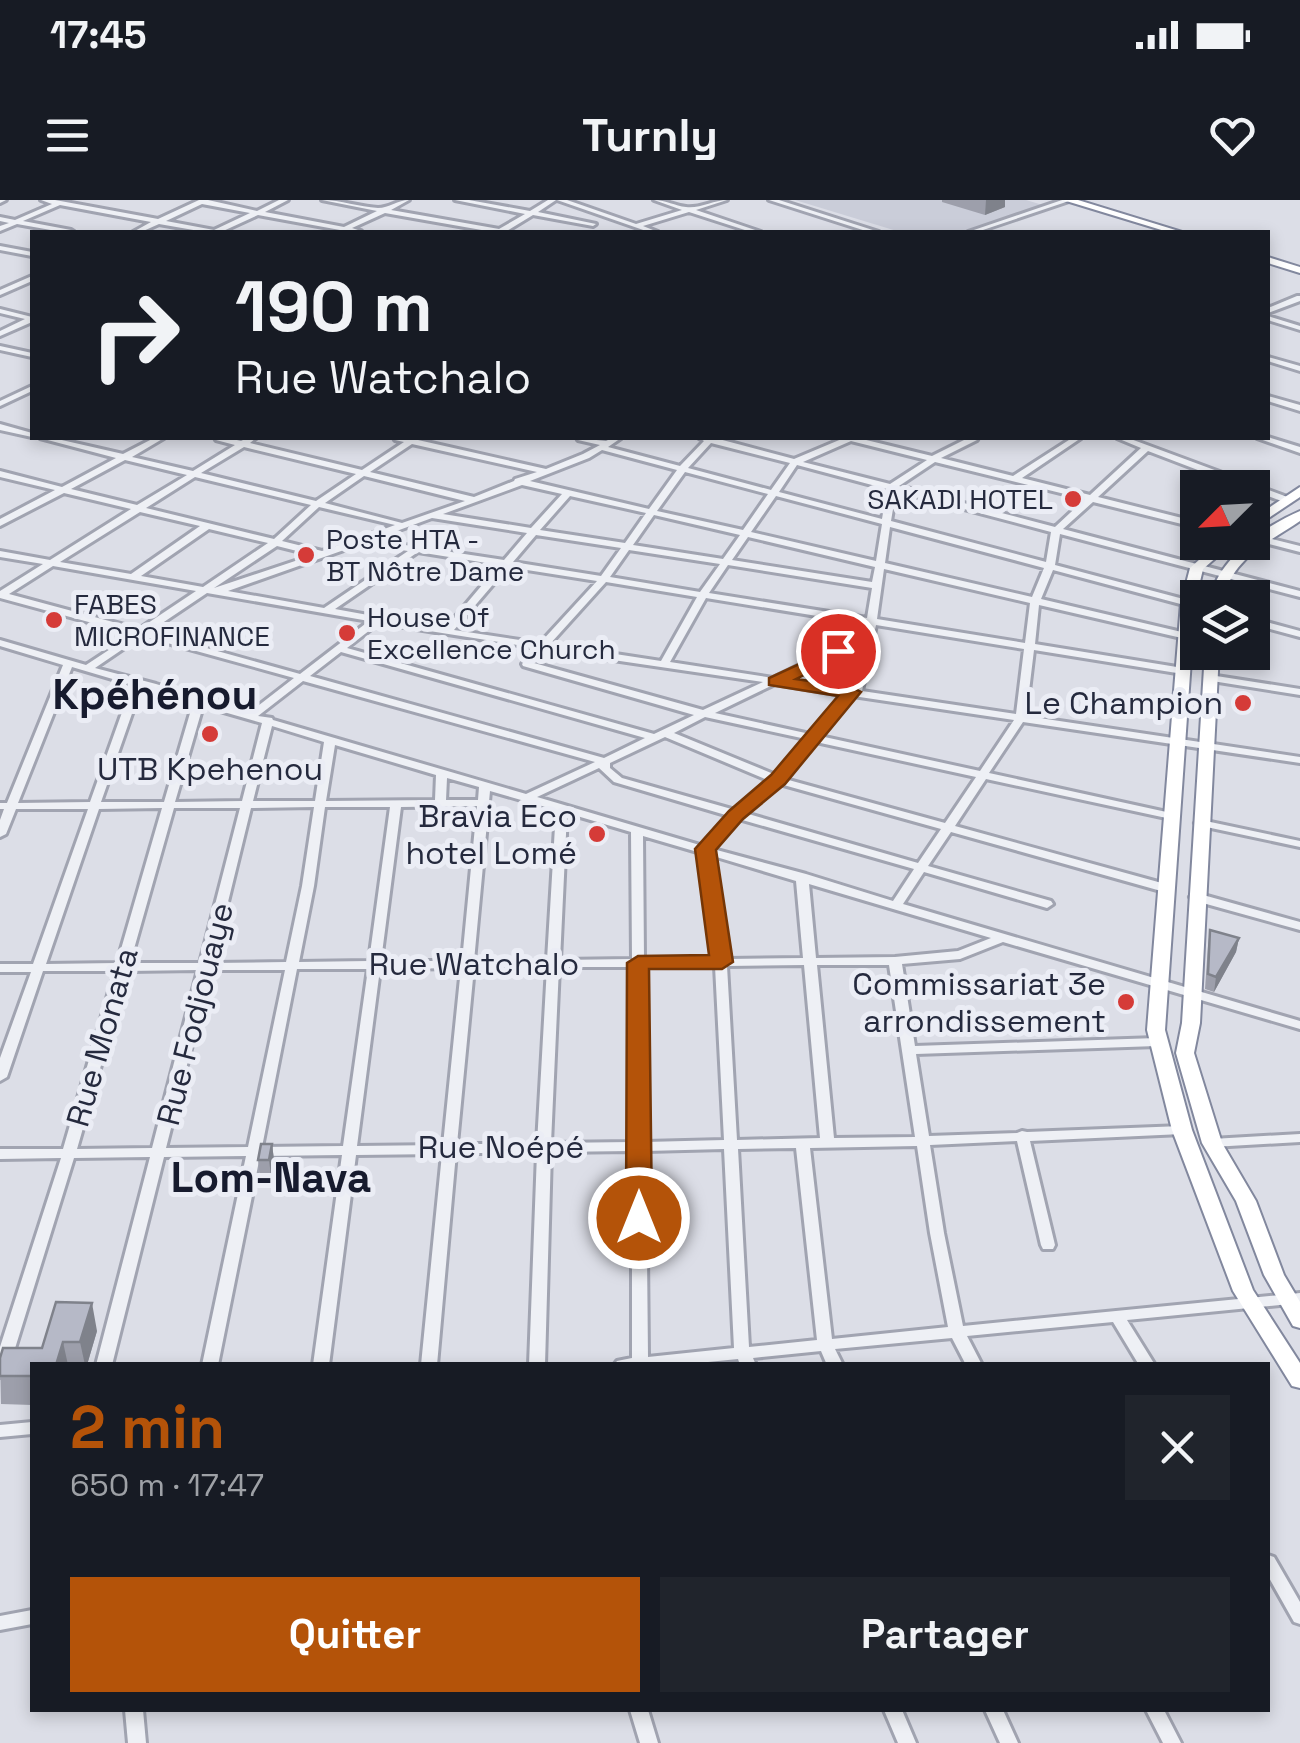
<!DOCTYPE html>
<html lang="fr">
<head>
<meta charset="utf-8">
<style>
  body { margin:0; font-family:"Space Grotesk",sans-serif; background:#20242c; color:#f1f3f6; height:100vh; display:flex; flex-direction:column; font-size:38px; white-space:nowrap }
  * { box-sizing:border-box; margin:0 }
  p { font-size:32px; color:#9ea1a6 }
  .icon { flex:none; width:55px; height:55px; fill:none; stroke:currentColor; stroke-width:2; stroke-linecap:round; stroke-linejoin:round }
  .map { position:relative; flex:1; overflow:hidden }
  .panel { position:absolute; left:30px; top:1162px; width:1240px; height:350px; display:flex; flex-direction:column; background:#171b24; border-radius:0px; box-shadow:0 5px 15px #0003 }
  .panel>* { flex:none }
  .hud { position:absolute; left:30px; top:30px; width:1240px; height:210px; border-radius:0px; box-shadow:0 5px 15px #0003; background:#171b24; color:#f1f3f6; overflow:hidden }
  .needle { width:65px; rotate:246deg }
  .buttons { position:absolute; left:1180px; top:270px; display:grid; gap:20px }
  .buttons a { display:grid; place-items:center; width:90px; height:90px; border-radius:0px; background:#171b24; box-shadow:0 5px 15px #0003; font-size:50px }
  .pin { position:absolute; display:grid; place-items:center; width:85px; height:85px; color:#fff; margin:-42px; border:5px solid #fff; border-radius:50%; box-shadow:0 2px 10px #0007 }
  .me { position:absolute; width:110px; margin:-55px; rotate:0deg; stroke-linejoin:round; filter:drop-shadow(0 0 8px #0008) }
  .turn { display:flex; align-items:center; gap:35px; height:210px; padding:0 40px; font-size:45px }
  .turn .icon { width:130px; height:130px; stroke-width:2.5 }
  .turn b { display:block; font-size:70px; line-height:85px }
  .round { display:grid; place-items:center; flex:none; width:105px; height:105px; border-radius:0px; background:#20242c }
  .headline { display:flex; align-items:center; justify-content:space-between; height:170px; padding:0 40px }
  h1 { font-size:60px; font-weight:600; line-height:75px; color:#b45309 }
  .primary-button { display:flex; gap:20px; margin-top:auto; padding:20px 40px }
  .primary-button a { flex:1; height:115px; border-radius:0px; background:#b45309; color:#fff; font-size:40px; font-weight:600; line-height:115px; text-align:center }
  .primary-button a+a { background:#20242c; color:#f1f3f6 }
  .status { display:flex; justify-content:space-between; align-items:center; height:70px; padding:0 50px; background:#171b24; direction:ltr }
  .status svg { height:28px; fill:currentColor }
  header { display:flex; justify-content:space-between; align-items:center; height:130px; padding:0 40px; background:#171b24; font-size:45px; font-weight:600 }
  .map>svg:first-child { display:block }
  .built { fill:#cacdd9 }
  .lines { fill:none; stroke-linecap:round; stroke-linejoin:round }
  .minor-casing { stroke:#a1a4b1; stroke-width:6 }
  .highway-casing { stroke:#82889e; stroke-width:4 }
  .minor { fill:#eef0f5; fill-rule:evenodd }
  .highway { fill:#fff; fill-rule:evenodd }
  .wall { fill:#9d9fab }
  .shaded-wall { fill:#7f828b }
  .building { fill:#b6b9c7; stroke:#7f828b; stroke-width:2.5 }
  .route { fill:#b45309; stroke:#753606; stroke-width:2.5 }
  .poi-dot { fill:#d53b38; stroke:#ebedf5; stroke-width:4 }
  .labels { text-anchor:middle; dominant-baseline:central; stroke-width:10; stroke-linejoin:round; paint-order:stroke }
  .far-poi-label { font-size:28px; fill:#252a3e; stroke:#ebedf5; text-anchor:start }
  .poi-label { font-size:32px; fill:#252a3e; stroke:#ebedf5; text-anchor:end }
  .street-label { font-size:32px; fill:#252a3e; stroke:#ebedf5 }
  .district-label { font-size:42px; font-weight:bold; fill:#171b2e; stroke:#ebedf5 }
</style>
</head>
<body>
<div class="status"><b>17:45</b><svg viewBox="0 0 49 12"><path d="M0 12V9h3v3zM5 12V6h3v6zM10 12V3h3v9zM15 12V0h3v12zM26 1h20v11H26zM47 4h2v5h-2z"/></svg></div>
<header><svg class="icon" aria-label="menu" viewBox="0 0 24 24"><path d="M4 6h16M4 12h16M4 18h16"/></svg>Turnly<svg class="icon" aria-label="heart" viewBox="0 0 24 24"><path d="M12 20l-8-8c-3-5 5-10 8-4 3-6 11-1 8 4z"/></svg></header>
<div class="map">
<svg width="1300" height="1543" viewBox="0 0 1300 1543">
  <rect width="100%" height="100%" fill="#dcdee7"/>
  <!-- built -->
  <path class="built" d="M795 0H1026L1046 6 968 32H900Z"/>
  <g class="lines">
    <!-- minor casing -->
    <g class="minor-casing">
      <path id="minor" d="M0 0H6L0 3Z
        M41 0H55L158 19 199 0H208L257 11 279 0H288L265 12 344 27 377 11 322 0C341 0 359 7 378 8 389 8 398 0 409 0L391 10 499 29 525 14 455 0H469L530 11 548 0H556L538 12 596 24 593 26 533 15 505 32H493L385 13 352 28 361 31 362 32H351L258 15 221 32H205L159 24 141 32H133L151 22 60 5 23 21 71 30 74 32H62L17 24 0 31V26L9 23 0 21V17L15 20 52 4ZM202 4 250 13 214 30 166 21Z
        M557 0H567L636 24 682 10 654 0C666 0 675 6 686 7 699 9 714 0 727 0L696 10 761 32H751L689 12 643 26 658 32H649Z
        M769 0H779L879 32H869Z
        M1062 0H1072L977 32H968Z
        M0 46 32 52V56L0 50Z
        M32 76V81L0 95V90Z
        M1297 96H1300V101L1268 113V108Z
        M0 109 32 117V122L0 136V131L25 119 0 113Z
        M1268 116 1300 126V130L1268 120Z
        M0 146 32 153V157L0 150Z
        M1268 157 1300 166V171L1268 161Z
        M32 186V191L0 206V201Z
        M1268 196 1300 205V211L1268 201Z
        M0 224 32 233V237L0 230Z
        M1268 237 1300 247V253L1257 238Z
        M40 238H53L123 254 154 238H164L132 257 193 271 235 245 216 240 215 238H228L241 241 247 238H256L250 243 362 270 404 242 395 240 394 238H419L418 240 546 269 583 254 600 245 578 240 577 238 606 241 612 238H621L608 247 680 266 704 241 699 238H715L794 259 844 238H858L932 256 968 238H978L977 240 941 258 1013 276 1072 238H1081L1022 278 1090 295 1141 248 1117 238H1128L1290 298V302H1284L1252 290V288H1245L1148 251 1098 297 1198 322V328L1093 302 1063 329 1300 391V397L1060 334 1055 365 1191 401 1193 403 1188 406 1053 370 1041 399 1186 433 1191 436 1186 439 1039 405 1035 444 1183 468 1188 471 1183 474 1034 450 1026 516 1300 557V563L1023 522 989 573 1171 613 1177 616 1171 619 986 579 955 626 1169 685 1171 688 1169 691H1161L951 632 928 666 1051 701 1053 704 1047 708 924 672 903 704 1300 821V829L1003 742 960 759 902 764 915 846 1157 838 1164 842 1157 846 916 854 929 936 1017 933 1022 931 1027 932 1182 926 1189 930 1182 934 1030 941 1055 1045 1053 1049H1043L1041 1045 1017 941 930 945 944 1033 963 1126 1300 1093V1103L1127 1120 1155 1165H1139L1113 1122 967 1136 982 1165H966L952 1138 835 1149 843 1165H827L821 1151 753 1158 756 1165H740L738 1159 678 1165H614L617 1161 632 1158V951L551 952 545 1165H529L537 953H456L437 1165H421L442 954 356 955 329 1165H313L342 955 260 956 218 1165H202L246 956 164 957 112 1165H96L150 957 74 958 8 1171 5 1175 0 1177V1147L61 958 0 959V949H63L115 771H43L7 877 0 881V858L31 772H0V764H33L88 609H16L6 634 0 637V620L4 609H0V603H7L63 465 0 446V440L86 465 133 434 0 398V391L43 364 0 357V351L50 360 131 309 64 293 0 326V319L55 290 0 277V271L62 287 116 258ZM851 241 927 260 890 284 803 262ZM711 243 790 263 771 290 688 268ZM412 244 537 272 515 279 514 281 474 297 370 272ZM244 247 356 274 316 301 201 273ZM602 250 677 270 649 309 530 281 589 258ZM125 260 187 275 137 305 71 289ZM935 262 1085 299 1055 327 899 286ZM797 265 887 289 882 319 779 292ZM685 272 768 294 743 330 657 311ZM364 276 465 301 402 323 325 303ZM195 277 311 305 274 339 146 308ZM522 285 562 294 531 328 443 314ZM896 291 1051 332 1046 362 891 321ZM570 296 646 313 625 343 540 330ZM776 296 882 324 876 361 751 332ZM319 307 395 325 360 338H354L353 340 322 351 282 341ZM140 312 200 326 131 374 60 362ZM654 315 740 335 723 359 633 345ZM432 318 527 333 504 360 372 340ZM890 327 1044 368 1032 397 885 363ZM209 329 268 343 203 387 141 376ZM536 335 621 348 601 376 513 362ZM748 337 875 367 872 382 732 360ZM361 344 408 351 324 408 228 391ZM277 346 313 355 214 388ZM629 350 720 364 700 392 610 377ZM418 352 499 365 445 429 335 409ZM728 365 872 388 867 418 709 393ZM53 366 196 391 139 429 9 394ZM508 367 597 381 540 443 454 430ZM884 369 1030 403 1025 443 877 419ZM606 382 697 397 661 461 550 444ZM207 393 369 421 300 474 149 432ZM706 398 866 424 864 434 773 478 670 462ZM379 423 536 448 522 464 523 466 694 515 654 534 347 448ZM876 425 1024 449 1016 514 862 491ZM142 436 294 478 249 513 156 484 95 468ZM862 443 852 489 785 480ZM545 450 763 482 703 510 534 463ZM341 452 645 538 604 558 310 476ZM72 467 143 488 125 504 90 602 18 603ZM303 481 595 562 526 594 273 520 272 518 258 516ZM775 484 843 495 810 534 715 513ZM152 491 193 503 164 602H101L135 505ZM853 496 1014 520 980 571 820 536ZM203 506 262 523 242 601 175 602ZM705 517 806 539 776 575 674 533ZM272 526 324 542 315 601H253ZM665 537 770 581 735 610 622 578 610 568V563ZM816 542 976 577 945 623 785 579ZM335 545 436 575 435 600 326 601ZM599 568 614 582 729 616 703 646 537 597ZM447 578 479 587 478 600H446ZM780 584 941 629 918 663 745 613ZM490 591 556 610 547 760 474 761ZM477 606 462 761H381L401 607ZM314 607 302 686 286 762 213 763 251 608ZM325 607H390L369 761 299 762 314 686ZM162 608 117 763 46 764 99 609ZM174 608H240L200 763H130ZM567 613 631 632 632 759 560 760ZM739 619 914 669 893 701 806 674 713 649ZM643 636 701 653 714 759H644ZM713 656 796 681 803 758 727 759ZM809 684 991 738 958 751 895 757 816 758ZM804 765 820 938 737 940 727 766ZM817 765H889L915 937 834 938ZM715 766 724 940 646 942 644 767ZM547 767 537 944H457L474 768ZM559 767H632V942L551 943ZM461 768 443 945 357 946 380 769ZM297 769H368L343 946 262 947ZM198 770 152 948 77 949 128 771ZM211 770H285L248 947 166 948ZM917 946 930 1033 948 1127 832 1139 810 948ZM796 948 817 1140 749 1147 738 949ZM724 949 734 1148 648 1157 646 951Z
        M1264 337 1300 346V352L1261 342V338Z
        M1252 418 1300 431V437L1252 424Z
        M1210 475 1300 489V495L1206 480 1205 478Z
        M1201 620 1300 641V647L1197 625 1195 623 1197 621Z
        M1196 693 1300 722V730L1192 700 1190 697Z
        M1300 934V942L1212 947 1205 943 1212 939Z
        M32 1222V1234L0 1237V1225Z
        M1268 1355 1274 1357 1300 1402V1424L1294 1422 1268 1376Z
        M32 1410V1424L0 1430V1416Z
        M125 1510H143L146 1543H128Z
        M630 1510H648L658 1543H640Z
        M884 1510H902L916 1543H898Z
        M985 1510H1003L1018 1543H1000Z
        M1146 1510H1164L1181 1543H1163Z"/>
    </g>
    <!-- highway casing -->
    <g class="highway-casing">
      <path id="highway" d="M1063 0H1078L1182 32H1168Z
        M1268 57 1300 67V73L1268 63Z
        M1300 287V297L1252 329V319Z
        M1300 311V321C1269 342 1232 358 1224 398H1210C1219 358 1265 326 1300 311Z
        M1219 342H1234L1203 369 1195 403 1165 830 1192 930 1253 1090 1300 1163V1188L1292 1186 1233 1091 1172 930 1147 830 1181 403 1190 368Z
        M1205 452H1219L1200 823 1194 853 1222 943 1256 1001 1284 1075 1300 1102V1128L1293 1126 1264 1075 1236 1001 1202 943 1176 853 1182 823Z"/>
    </g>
    <!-- minor -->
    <use href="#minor" class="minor"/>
    <!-- highway -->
    <use href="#highway" class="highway"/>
  </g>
  <!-- wall -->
  <path class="wall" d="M942 0H1005V7L985 15 942 2Z
    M1210 730 1239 738 1236 752 1214 792 1205 789 1208 745Z
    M272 944 274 960 271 976H260L258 960Z
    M97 1131 87 1165H32V1205L1 1204 0 1158 42 1148Z"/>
  <!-- shaded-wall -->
  <path class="shaded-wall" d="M986 0H1005V7L985 15Z
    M1239 738 1236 752 1214 792 1216 777Z
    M272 944 274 960 271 976 269 960Z
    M92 1103 97 1131 87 1165H85L80 1142Z
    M63 1142 68 1165H56Z"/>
  <!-- building -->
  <path class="building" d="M1210 730 1239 738 1216 777 1208 774Z
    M261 944H272L269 960H258Z
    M56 1102 92 1103 80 1142H63L56 1165H32V1176H0V1158L3 1148H42Z"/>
  <!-- route -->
  <path class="route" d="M838 446 847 451 845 455 796 479 851 487 861 492 785 584 743 619 716 650 733 762 722 769H649L652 1018 648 1025H630L626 1018 627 763 638 756 709 755 695 649 729 611 771 575 838 496 769 485V478Z"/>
  <!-- markers -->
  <g class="poi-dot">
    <circle cx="1073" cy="299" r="10"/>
    <circle cx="306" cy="355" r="10"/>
    <circle cx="54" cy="420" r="10"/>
    <circle cx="347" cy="433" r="10"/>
    <circle cx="1243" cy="503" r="10"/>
    <circle cx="210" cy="534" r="10"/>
    <circle cx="597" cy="634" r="10"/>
    <circle cx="1126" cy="802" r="10"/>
  </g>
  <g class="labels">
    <!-- far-poi labels -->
    <g class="far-poi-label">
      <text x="1053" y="299" text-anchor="end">SAKADI HOTEL</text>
      <text x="326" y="339">Poste HTA -<tspan x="326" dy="32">BT Nôtre Dame</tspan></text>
      <text x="74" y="404">FABES<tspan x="74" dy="32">MICROFINANCE</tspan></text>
      <text x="367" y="417">House Of<tspan x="367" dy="32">Excellence Church</tspan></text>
    </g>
    <!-- poi labels -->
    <g class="poi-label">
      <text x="1223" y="503">Le Champion</text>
      <text x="210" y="569" text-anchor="middle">UTB Kpehenou</text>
      <text x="577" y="616">Bravia Eco<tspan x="577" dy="37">hotel Lomé</tspan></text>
      <text x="1106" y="784">Commissariat 3e<tspan x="1106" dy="37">arrondissement</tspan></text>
    </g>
    <!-- street labels -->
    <g class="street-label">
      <text x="474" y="764">Rue Watchalo</text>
      <text transform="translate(195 814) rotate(-76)">Rue Fodjouaye</text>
      <text transform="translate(102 837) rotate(-74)">Rue Monata</text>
      <text x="501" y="947">Rue Noépé</text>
    </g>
    <!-- district labels -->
    <g class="district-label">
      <text x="155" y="494">Kpéhénou</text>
      <text x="271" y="977">Lom-Nava</text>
    </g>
  </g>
</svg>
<div class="buttons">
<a><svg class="needle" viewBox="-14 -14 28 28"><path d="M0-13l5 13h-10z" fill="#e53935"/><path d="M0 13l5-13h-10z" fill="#9ea1a6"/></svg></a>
<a><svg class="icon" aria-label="layers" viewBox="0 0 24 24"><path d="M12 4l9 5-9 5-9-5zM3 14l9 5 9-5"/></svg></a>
</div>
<div class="pin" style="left:838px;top:451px;background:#d93025"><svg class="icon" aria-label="arrive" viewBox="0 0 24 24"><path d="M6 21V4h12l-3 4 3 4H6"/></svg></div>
<svg class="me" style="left:639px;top:1018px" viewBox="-20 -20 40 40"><circle r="17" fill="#b45309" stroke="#fff" stroke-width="3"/><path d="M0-11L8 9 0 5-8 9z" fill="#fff"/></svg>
<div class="hud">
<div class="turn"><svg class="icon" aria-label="right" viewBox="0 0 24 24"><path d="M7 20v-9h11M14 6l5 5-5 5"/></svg><div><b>190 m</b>Rue Watchalo</div></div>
</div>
<section class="panel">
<div class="headline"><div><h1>2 min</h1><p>650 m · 17:47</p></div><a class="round"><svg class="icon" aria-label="close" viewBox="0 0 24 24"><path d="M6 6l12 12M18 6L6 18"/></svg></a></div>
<div class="primary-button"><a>Quitter</a><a>Partager</a></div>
</section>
</div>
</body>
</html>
